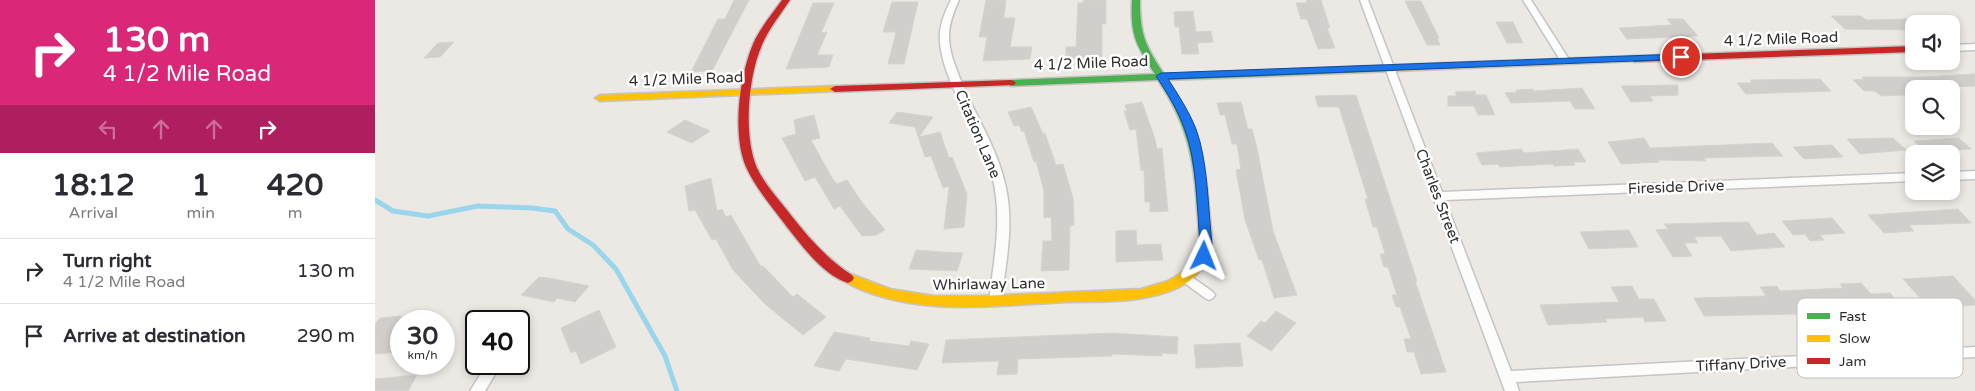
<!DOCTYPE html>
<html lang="en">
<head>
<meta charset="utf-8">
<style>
  body { margin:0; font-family:"Varela Round",sans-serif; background:#f2f2f3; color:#2b2b33; height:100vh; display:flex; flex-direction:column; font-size:19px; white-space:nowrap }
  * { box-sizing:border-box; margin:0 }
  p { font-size:16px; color:#7c7c81 }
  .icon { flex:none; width:28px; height:28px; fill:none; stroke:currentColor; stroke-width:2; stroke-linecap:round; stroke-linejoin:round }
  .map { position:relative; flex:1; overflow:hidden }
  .drawer { display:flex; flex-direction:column; background:#fff; width:375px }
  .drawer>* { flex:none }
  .banner { background:#db2777; color:#fff; overflow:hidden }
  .fabs { position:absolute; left:1530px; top:15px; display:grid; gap:10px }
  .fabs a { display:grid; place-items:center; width:55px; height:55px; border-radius:10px; background:#fff; box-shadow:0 2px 8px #0003; font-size:25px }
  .speed { position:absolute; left:15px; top:310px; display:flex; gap:10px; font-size:25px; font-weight:700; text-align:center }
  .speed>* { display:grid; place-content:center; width:65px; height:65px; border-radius:50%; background:#fff; box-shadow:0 2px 8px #0003; line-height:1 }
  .speed small { font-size:12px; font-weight:400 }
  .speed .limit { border:2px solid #111; border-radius:8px; background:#fff; color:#111 }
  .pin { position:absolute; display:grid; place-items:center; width:42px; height:42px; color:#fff; margin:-21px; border:2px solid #fff; border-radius:50%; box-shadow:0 1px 5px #0007 }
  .me { position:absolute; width:55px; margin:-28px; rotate:2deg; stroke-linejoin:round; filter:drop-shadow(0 0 4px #0008) }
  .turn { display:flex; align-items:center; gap:18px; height:105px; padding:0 20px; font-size:22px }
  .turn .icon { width:65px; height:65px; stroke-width:2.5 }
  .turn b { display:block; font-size:35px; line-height:42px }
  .lanes { display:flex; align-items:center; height:48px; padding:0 20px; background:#0003; justify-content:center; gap:25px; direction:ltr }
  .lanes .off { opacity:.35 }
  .eta { display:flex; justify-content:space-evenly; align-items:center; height:85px; text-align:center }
  .eta b { font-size:30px; font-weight:700; line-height:35px }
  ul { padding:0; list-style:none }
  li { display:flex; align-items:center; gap:15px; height:65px; padding:0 20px; border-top:1px solid #e1e1e2 }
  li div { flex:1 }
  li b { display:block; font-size:19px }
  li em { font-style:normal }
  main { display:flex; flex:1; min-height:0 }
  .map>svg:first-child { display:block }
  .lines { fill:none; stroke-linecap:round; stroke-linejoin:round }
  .stream { stroke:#99d6ec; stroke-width:5 }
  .building { fill:#d1cecb; stroke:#d7d4d0 }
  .street-casing { stroke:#c5c4c5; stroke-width:3 }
  .fast-casing { stroke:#c5c4c5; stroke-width:3 }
  .slow-casing { stroke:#c5c4c5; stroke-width:3 }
  .jam-casing { stroke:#c5c4c5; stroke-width:3 }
  .street { fill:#fcfcfb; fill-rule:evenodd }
  .fast { fill:#4caf50; fill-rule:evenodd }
  .slow { fill:#ffc107; fill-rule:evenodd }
  .jam { fill:#c62828; fill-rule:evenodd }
  .route { fill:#1a73e8; stroke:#114b97 }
  .labels { text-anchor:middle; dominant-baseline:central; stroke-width:5; stroke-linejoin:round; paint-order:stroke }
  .street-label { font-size:15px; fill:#2e2e2e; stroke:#fff }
  .key { fill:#fff; stroke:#c0c0c0; stroke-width:1 }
  .key-label { font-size:14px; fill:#2e2e2e }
</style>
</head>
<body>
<main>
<section class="drawer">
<div class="banner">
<div class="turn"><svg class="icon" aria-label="right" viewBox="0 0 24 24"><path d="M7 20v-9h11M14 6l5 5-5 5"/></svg><div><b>130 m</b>4 1/2 Mile Road</div></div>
<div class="lanes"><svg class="icon off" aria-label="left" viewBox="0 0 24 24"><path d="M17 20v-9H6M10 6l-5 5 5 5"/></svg><svg class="icon off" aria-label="ahead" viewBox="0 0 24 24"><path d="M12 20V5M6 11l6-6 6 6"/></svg><svg class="icon off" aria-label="ahead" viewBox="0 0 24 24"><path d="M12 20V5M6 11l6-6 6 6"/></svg><svg class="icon" aria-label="right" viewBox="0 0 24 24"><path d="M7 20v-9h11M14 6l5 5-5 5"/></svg></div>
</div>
<div class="eta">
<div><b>18:12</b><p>Arrival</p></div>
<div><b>1</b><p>min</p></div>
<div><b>420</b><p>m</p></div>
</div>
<ul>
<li><svg class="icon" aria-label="right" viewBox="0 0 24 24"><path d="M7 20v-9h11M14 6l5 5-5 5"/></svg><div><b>Turn right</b><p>4 1/2 Mile Road</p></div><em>130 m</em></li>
<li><svg class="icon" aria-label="arrive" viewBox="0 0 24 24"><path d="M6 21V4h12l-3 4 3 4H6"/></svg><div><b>Arrive at destination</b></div><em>290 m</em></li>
</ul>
</section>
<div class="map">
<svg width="1600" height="391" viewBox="0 0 1600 391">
  <rect width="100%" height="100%" fill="#ece8e4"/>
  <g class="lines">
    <!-- stream -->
    <path class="stream" d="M0 200 18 211 53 216 103 206 157 208 180 211 193 229 218 245 241 269 290 356 302 391"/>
  </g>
  <!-- building -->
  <path class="building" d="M359 0H374L337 71 316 72 343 19H350Z
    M611 0H631L629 18H640L635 47H657L655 59 608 61 612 37H604Z
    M709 0H731V24H727V57L691 59V47H701L703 3H708Z
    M931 0H946L955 28H952L960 48 943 49 932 19H926L921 3H932Z
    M1030 1H1046L1064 38H1062L1065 45H1052Z
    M517 2H543L529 64H513L521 32H508Z
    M438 3H459L446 33 452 32 442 55H458L454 67 411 69Z
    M818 11 821 32 836 31 838 42 822 43 824 54H807L804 27H800L799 12Z
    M1456 16H1486L1491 20 1533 19 1539 24V30L1470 29Z
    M1292 19H1308L1323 36 1252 39 1244 28 1297 25Z
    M1121 22H1138L1148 43H1132Z
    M79 42 65 57 49 58 63 43Z
    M1600 74V86L1539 88V104L1529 95 1506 96 1500 91H1489L1478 80 1489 79 1487 77H1546Z
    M1445 79 1456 91 1371 94 1362 83H1377L1375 80Z
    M1303 85V95L1275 96 1278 101 1256 102 1246 86Z
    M1207 88 1220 109H1200L1195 101 1136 103 1130 93 1142 92 1141 90 1158 89 1159 91Z
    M1100 91 1101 95H1111L1120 115H1103L1099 106H1073V96H1082L1080 92Z
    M981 95 1042 281H1040L1071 372 1046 374 1039 352H1032L1029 339H1036L1025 307H1021L1017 295H1022L1013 267H1009L1005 254H1010L1002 227H998L990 199H993L964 107H943L940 96Z
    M767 102 780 139 782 149 787 148 793 211 775 212V202H770L769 170 766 171 761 129 755 130 749 111H752L750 105Z
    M866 102 873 129H877L882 148 898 231 922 295 899 298 887 260H884L870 220 861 170 866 169 862 144H857L850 115H845L842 103Z
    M656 107 668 134 670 133 681 165 688 164 698 198 699 225 695 226 694 270 666 271 668 241H677L676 217 669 218V191L661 161 659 162 649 131 647 132 644 125 639 126 633 112Z
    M522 112 558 117 544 137 565 132 574 158 577 157 592 194 589 227 569 229 574 186 568 188 556 156 550 157 540 127 514 123Z
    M439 115 445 138 436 140 457 178 462 184 472 180 486 201 510 230 501 235 487 236 465 206 459 209 440 177 430 181 407 138 421 134 419 120Z
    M310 120 335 131 317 143 292 132Z
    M1269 138 1275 148 1397 143 1408 156 1329 158 1331 161 1283 160 1285 162 1246 164 1233 142Z
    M1518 138 1531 150 1485 154 1472 139Z
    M1584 138 1596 149 1551 152 1539 141Z
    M1457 145 1468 157 1429 159 1418 147Z
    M1147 149 1148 153 1203 149 1211 162H1198L1200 165 1179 166 1178 164 1125 167 1123 164 1107 165 1101 153Z
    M336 178 342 211 347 209 351 217 356 215 386 267 388 266 418 297 422 294 451 317 428 335 390 304 358 270 341 239 337 240 320 210 314 211 310 186Z
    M1583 209 1596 223 1534 225 1539 231 1509 233 1493 215Z
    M1457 218 1470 233 1445 235 1449 240 1435 241 1430 234 1418 235 1407 221Z
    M1373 222 1382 235 1399 233 1410 247 1356 251 1346 236 1319 237 1323 243H1309L1317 256 1298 257 1281 230 1293 229 1289 224Z
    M761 230 762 245 786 244 788 260 741 262V231Z
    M1254 230 1263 247 1214 249 1205 232Z
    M541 250 567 252 588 253 582 271 534 269Z
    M1578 276 1600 300V305L1588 306 1579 297 1546 299 1528 279Z
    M164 277 174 278 214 286 200 302 182 298 179 302 146 295Z
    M1486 283 1496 294 1515 293 1530 310 1488 313 1482 306 1423 309 1427 314 1329 316 1319 298 1391 296 1385 287 1402 286 1405 291 1468 288 1465 284Z
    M1257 286 1264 299H1279L1291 321 1270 322 1268 317 1230 319 1232 322 1173 325 1165 305 1244 302 1236 287Z
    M224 310 241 347 206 364 201 351 196 353 186 328Z
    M901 311 921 323 896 351 872 336 886 321 890 323Z
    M26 316V352L0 354V324L5 318Z
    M459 332 495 338 494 341 534 346 536 341 554 344 542 370 471 359 464 371 439 366Z
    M737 333 803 337 802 354 787 353V356L737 354V356L643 359 642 374 622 375 624 361 567 363 571 340Z
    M865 343 868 366 821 368 819 345Z
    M42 375 33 391H0V379Z"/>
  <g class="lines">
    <!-- street casing -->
    <g class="street-casing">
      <path id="street" d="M576 0H584C579 11 574 23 574 36 574 50 579 63 584 76 599 114 623 148 631 188 639 225 631 264 626 301L624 304 620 306 616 304 614 301C619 259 628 217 617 175 606 134 561 73 565 32 566 21 571 10 576 0Z
        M985 0H993L1067 192 1539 173V181L1070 200 1136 371 1600 347V357L1141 382 1144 391H1130Z
        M1148 0H1156L1195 61 1193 63H1187Z
        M1600 44V50L1576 51V45Z
        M1600 171V179L1576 180V172Z
        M811 273 838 292 840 295 838 298 834 300 830 298 807 281 805 278 807 275Z
        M112 364H124L125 366 110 391H95Z"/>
    </g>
    <!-- fast casing -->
    <g class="fast-casing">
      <path id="fast" d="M757 0H765C765 35 770 45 789 74L1021 65 1026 68 1021 71 793 80C823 124 830 157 834 209L828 213 822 209C819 157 812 124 783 80L636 86 631 83 636 80 780 74C761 45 755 35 757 0Z"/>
    </g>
    <!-- slow casing -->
    <g class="slow-casing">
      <path id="slow" d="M1259 56 1264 59 1262 61 1021 71 1016 68 1021 65Z
        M460 86 463 87 465 89 463 91 225 101 220 98 225 95Z
        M828 205 834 209C837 234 841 257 820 276 807 289 786 295 768 298 744 303 717 301 693 302 624 305 547 317 482 288 477 285 470 283 467 278L469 275 473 273 515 289 559 296H604L766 289 793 281 811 270 818 262 825 245 822 209Z"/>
    </g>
    <!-- jam casing -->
    <g class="jam-casing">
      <path id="jam" d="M407 0H415C406 14 394 28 387 45 373 77 368 135 382 168 390 185 404 199 415 214 434 238 452 259 477 275L479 278 477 281 473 283C448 275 428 247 412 227 398 208 381 189 371 167 357 135 364 77 378 44 385 28 397 14 407 0Z
        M1539 46V52L1259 62 1254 59 1259 56Z
        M636 80 639 81 641 83 639 85 460 92 455 89 460 86Z"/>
    </g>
    <!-- street -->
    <use href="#street" class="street"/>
    <!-- fast -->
    <use href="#fast" class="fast"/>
    <!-- slow -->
    <use href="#slow" class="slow"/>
    <!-- jam -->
    <use href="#jam" class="jam"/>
  </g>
  <!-- route -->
  <path class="route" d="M1306 54 1311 57 1310 59 793 79C803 95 814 111 821 129 833 161 833 209 837 244L833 259H824L823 256 825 244C822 209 822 162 810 130 803 110 792 93 781 76L786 73Z"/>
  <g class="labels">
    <!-- street labels -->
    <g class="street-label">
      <text transform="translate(1406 39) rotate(-2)">4 1/2 Mile Road</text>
      <text transform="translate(716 63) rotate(-2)">4 1/2 Mile Road</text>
      <text transform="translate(311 79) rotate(-2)">4 1/2 Mile Road</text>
      <text transform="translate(603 134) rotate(67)">Citation Lane</text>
      <text transform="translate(1301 187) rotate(-2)">Fireside Drive</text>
      <text transform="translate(1063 196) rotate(69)">Charles Street</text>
      <text transform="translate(614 284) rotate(-1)">Whirlaway Lane</text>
      <text transform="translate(1366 364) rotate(-3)">Tiffany Drive</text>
    </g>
  </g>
  <!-- legend -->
  <rect x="1422" y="298" width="166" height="80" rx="8" class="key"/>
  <rect x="1432" y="313" width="23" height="6" fill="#4caf50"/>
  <rect x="1432" y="335" width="23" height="7" fill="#ffc107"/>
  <rect x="1432" y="358" width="23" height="6" fill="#c62828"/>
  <g class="key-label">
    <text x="1464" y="321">Fast</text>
    <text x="1464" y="343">Slow</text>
    <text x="1464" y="366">Jam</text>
  </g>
</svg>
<div class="fabs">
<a><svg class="icon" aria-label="sound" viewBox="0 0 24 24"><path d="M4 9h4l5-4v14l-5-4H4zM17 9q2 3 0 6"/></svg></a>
<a><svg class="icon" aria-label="search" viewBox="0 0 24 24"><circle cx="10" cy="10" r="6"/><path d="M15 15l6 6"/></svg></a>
<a><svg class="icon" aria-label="layers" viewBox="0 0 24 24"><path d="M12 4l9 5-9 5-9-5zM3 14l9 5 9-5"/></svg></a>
</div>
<div class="speed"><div>30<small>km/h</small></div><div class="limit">40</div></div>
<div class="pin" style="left:1306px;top:57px;background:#d93025"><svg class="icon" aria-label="arrive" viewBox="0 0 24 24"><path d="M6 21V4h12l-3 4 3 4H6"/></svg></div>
<svg class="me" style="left:829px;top:256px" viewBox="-20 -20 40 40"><path d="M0-17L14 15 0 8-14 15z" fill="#1a73e8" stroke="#fff" stroke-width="4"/></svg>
</div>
</main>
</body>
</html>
